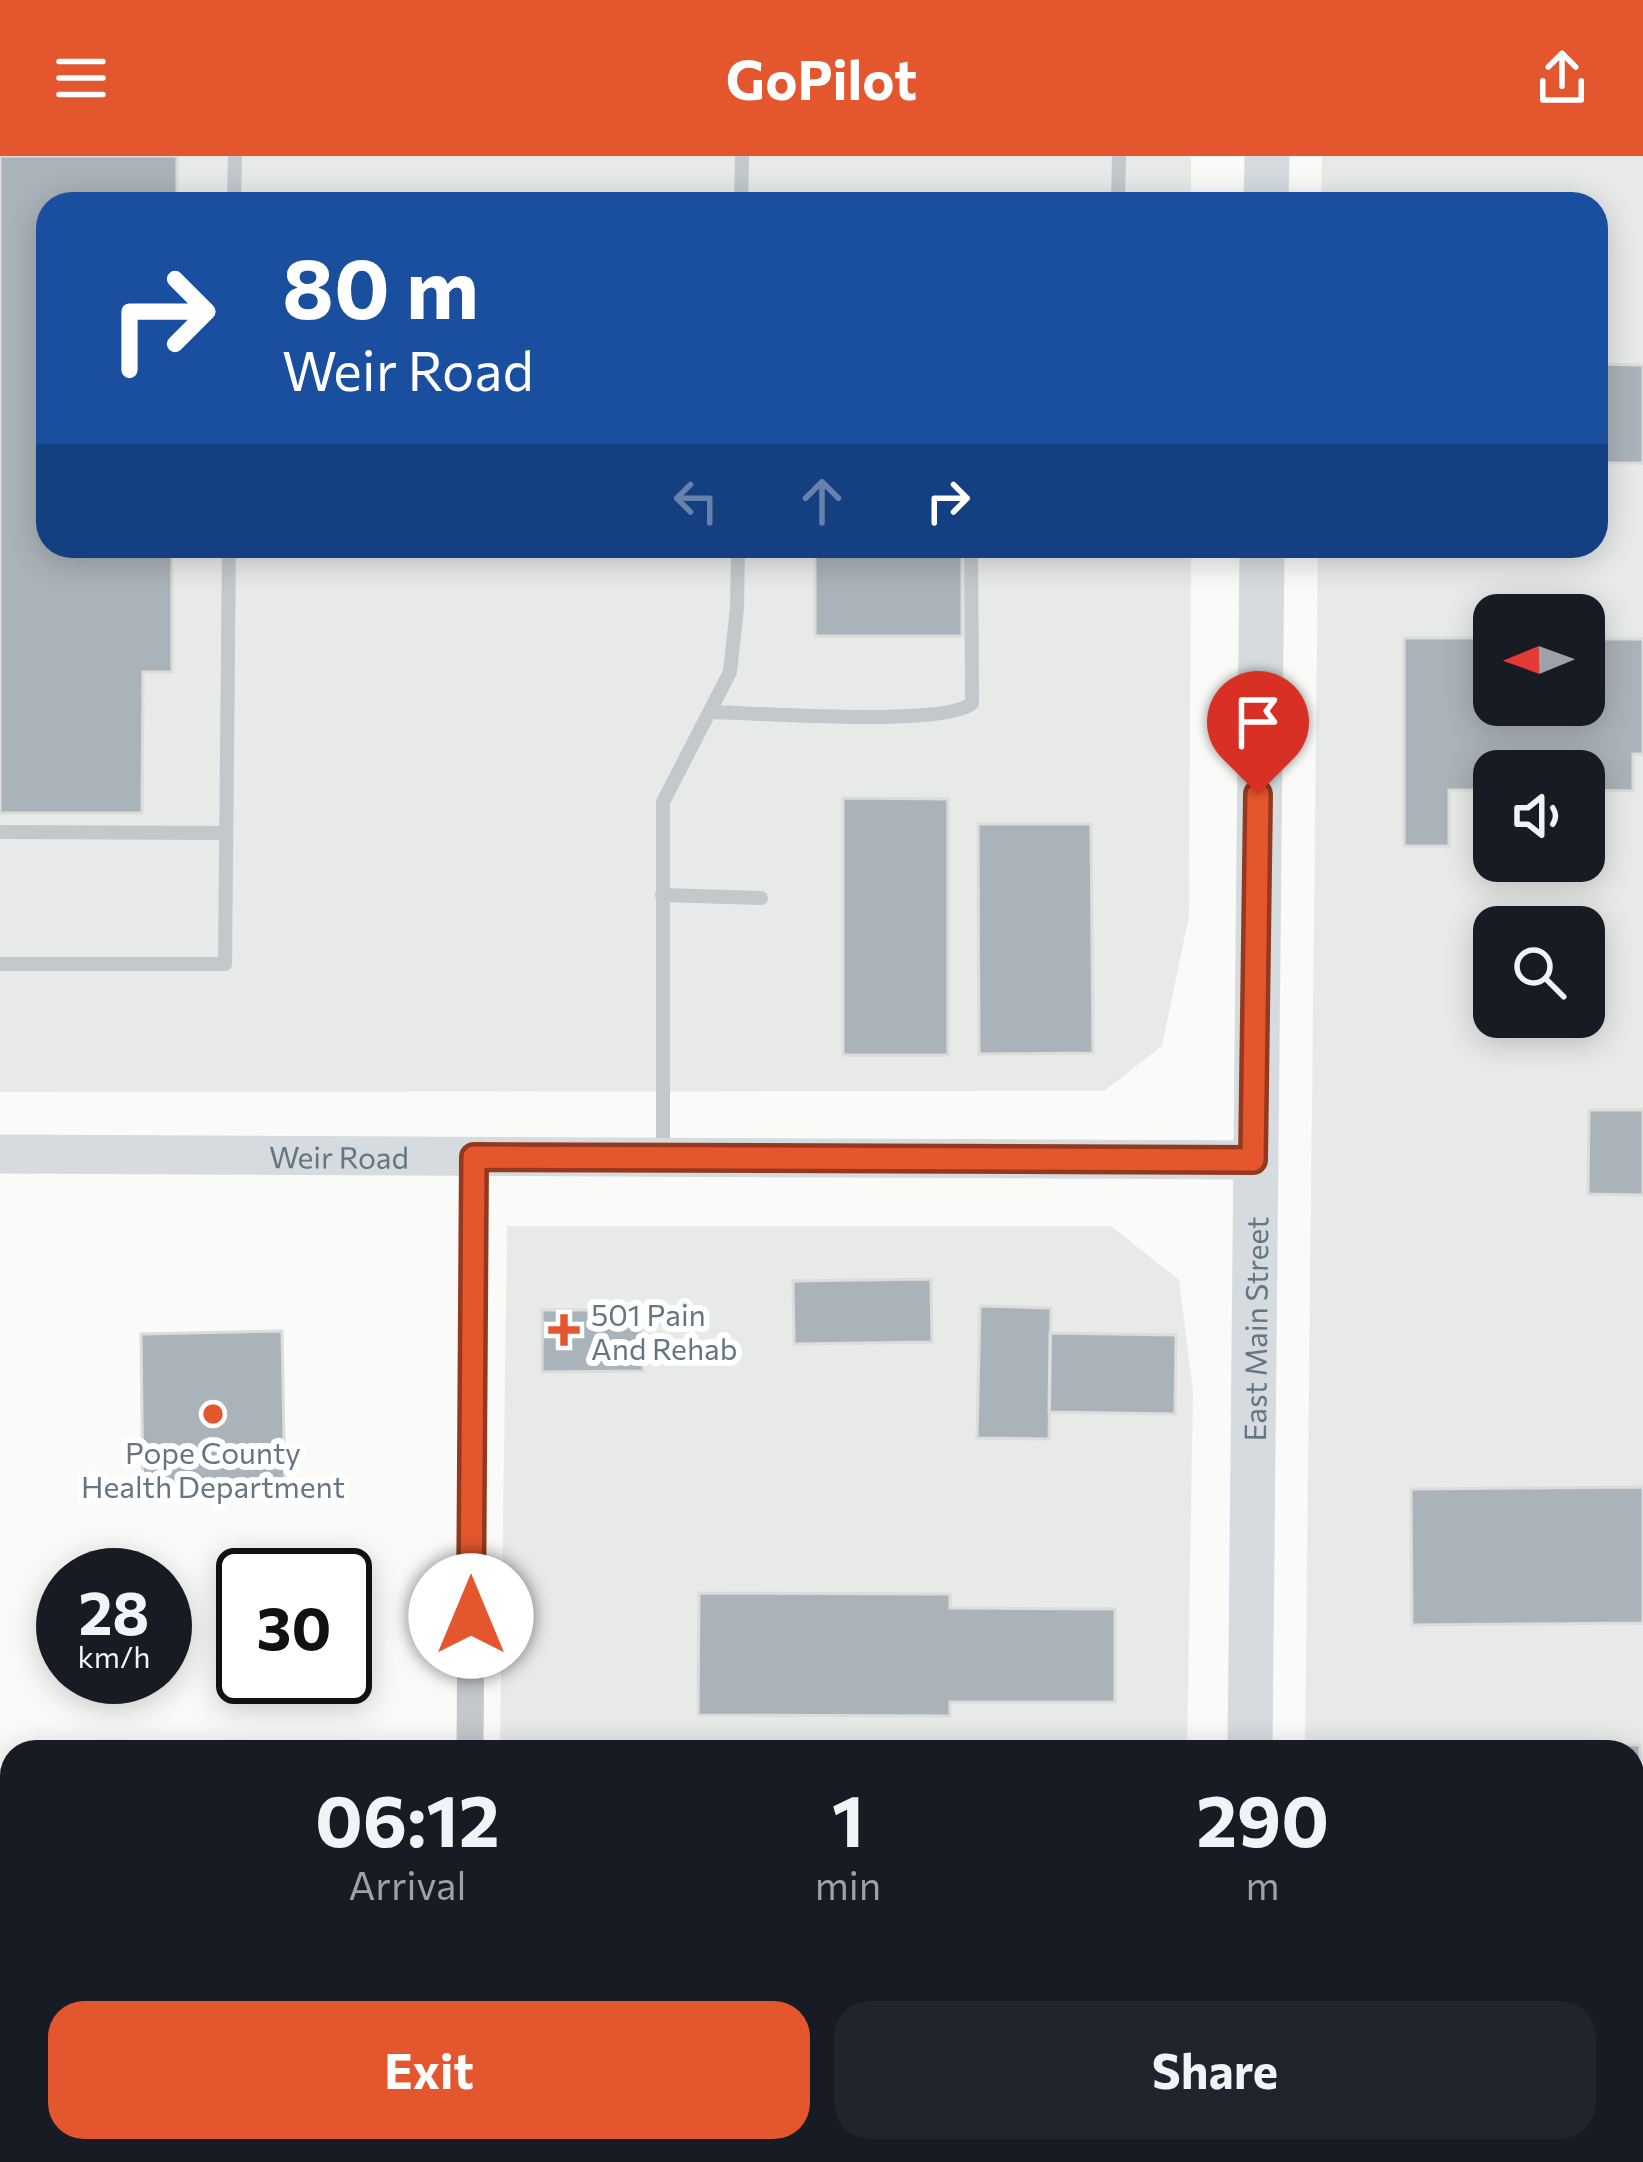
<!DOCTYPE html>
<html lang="en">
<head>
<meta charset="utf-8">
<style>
  body { margin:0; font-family:Commissioner,sans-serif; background:#20242c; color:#f1f3f6; height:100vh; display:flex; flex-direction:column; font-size:45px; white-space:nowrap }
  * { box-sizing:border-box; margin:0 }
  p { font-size:39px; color:#9ea1a6 }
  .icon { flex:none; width:66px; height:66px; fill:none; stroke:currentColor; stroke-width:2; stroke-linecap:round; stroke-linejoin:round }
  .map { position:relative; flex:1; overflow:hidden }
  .side { position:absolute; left:0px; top:1584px; width:1644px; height:423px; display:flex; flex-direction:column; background:#171b24; border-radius:36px 36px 0 0; box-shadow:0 6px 30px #0003 }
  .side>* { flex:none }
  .hud { position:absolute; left:36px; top:36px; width:1572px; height:366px; border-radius:36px; box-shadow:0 6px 30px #0003; background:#1a4fa0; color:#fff; overflow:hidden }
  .needle { width:78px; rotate:269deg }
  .fabs { position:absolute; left:1473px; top:438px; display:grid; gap:24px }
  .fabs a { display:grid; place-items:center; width:132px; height:132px; border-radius:24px; background:#171b24; box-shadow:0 6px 30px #0003; font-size:60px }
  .speed { position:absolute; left:36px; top:1392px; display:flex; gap:24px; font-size:60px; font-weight:700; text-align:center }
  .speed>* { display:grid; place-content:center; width:156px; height:156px; border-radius:50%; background:#171b24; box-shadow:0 6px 30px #0003; line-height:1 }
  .speed small { font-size:30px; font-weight:400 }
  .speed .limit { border:6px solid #111; border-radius:18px; background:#fff; color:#111 }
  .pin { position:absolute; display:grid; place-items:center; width:102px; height:102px; color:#fff; margin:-123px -51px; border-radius:50% 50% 50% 0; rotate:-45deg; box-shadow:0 0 12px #0007 }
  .pin .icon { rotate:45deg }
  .me { position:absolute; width:132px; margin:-66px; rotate:0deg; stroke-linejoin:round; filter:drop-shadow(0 0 9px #0008) }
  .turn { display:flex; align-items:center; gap:42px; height:252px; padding:0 48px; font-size:54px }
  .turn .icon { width:156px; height:156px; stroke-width:2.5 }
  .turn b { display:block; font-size:84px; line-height:102px }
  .lanes { display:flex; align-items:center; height:114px; padding:0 48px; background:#0003; justify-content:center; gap:60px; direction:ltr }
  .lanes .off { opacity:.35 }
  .eta { display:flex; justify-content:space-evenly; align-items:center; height:204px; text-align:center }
  .eta b { font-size:72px; font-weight:700; line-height:84px }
  .action { display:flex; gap:24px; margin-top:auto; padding:24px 48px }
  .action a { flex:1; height:138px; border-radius:36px; background:#e4572e; color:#fff; font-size:48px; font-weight:700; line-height:138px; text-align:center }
  .action a+a { background:#20242c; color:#f1f3f6 }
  header { display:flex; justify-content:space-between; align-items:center; height:156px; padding:0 48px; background:#e4572e; color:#fff; font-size:54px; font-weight:700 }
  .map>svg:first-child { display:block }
  .built { fill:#e8e9e9; fill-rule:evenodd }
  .building { fill:#aab3b9; stroke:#dcdcda; stroke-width:3 }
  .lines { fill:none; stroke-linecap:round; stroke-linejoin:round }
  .service { stroke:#c3c8cc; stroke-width:14 }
  .minor { stroke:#c3c8cc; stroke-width:27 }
  .secondary { stroke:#d6dbdf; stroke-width:39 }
  .primary { stroke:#d6dbdf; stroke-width:45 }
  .route-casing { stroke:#94391e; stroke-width:30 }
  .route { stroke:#e4572e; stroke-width:21 }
  .poi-dot { fill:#e4572e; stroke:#fff; stroke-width:4.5 }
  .labels { text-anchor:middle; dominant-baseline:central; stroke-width:12; stroke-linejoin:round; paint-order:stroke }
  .street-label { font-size:30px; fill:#657683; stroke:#fff }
  .poi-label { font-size:30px; fill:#657683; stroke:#fff; text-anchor:start }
</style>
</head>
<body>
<header><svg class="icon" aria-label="menu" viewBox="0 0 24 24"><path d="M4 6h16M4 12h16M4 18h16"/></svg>GoPilot<svg class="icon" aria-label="share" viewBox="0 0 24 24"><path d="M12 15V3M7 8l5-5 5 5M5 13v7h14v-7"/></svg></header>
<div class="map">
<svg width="1643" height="2006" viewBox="0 0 1643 2006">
  <rect width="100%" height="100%" fill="#fafaf8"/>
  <!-- built -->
  <path class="built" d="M0 0H1191V48H48V390H1191L1189 760 1162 890 1104 935 0 936Z
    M1322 0H1643V1758H1632V1596H1305L1318 390H1596V48H1321ZM1494 459H1584V549H1494ZM1494 615H1584V705H1494ZM1494 771H1584V861H1494Z
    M507 1070H1111L1179 1124 1193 1235 1187 1596H500Z
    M1632 1809H1643V2006H1302V1995H1632Z
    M679 1995H1181L1180 2006H679Z"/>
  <!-- building -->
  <path class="building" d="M0 0H177V48H48V390H172V516H143L142 657H0Z
    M1596 208 1643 209V307H1596Z
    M815 390H962V480H815Z
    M1404 482H1494V549H1584V483H1643V598H1633V635L1584 634V615H1494V634H1449V690H1404Z
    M843 642 948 643V899H843Z
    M978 668H1091L1093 897 979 898Z
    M1589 954H1643V1039L1588 1038Z
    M931 1123 932 1186 794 1188 793 1125Z
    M980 1150 1051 1152 1049 1283 977 1282Z
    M542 1154H642L643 1215 542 1216Z
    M282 1175 285 1337 143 1340 141 1178Z
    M1050 1177 1176 1179 1175 1258 1049 1256Z
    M1643 1331V1467L1412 1469 1411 1333Z
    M699 1437 950 1438V1452L1115 1453V1546H950V1560L698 1559Z
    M1405 1589H1640V1725H1632V1596H1405Z
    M0 1702H12V1874H0Z
    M0 1874H12V1995H462L461 2006H0Z"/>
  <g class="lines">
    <!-- service -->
    <path class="service" d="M234 48 235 0
      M741 48 742 0
      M1118 48 1119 0
      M712 556C756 557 948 571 972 547L971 390
      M0 676 225 677
      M662 739 761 742
      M0 808H225L229 390
      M663 998V646L730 516 737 452 738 390"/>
    <!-- minor -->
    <path class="minor" d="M470 1596 474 1001
      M0 1626H12
      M1632 1791H1643
      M464 2006V1995"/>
    <!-- secondary -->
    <path class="secondary" id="s1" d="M0 998 1253 1004"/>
    <!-- primary -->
    <g class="primary">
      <path d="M1266 48 1267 0"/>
      <path id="s2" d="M1250 1596 1262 390"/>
      <path d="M1247 2006V1995"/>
    </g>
  </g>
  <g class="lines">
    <!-- route casing -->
    <g class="route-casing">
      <path id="route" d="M471 1460 474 1001 1253 1004 1258 638"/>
    </g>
    <!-- route -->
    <use href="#route" class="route"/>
  </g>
  <!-- markers -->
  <g class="poi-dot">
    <path d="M558 1156h12v12h12v12h-12v12h-12v-12h-12v-12h12z"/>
    <circle cx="213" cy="1258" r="12"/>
  </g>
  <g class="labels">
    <!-- street labels -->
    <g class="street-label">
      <text stroke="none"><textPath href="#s1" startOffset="339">Weir Road</textPath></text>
      <text stroke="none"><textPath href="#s2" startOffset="423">East Main Street</textPath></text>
    </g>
    <!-- poi labels -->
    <g class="poi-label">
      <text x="591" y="1157">501 Pain<tspan x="591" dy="34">And Rehab</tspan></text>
      <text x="213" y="1295" text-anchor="middle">Pope County<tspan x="213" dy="34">Health Department</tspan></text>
    </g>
  </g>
</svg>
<div class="fabs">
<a><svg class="needle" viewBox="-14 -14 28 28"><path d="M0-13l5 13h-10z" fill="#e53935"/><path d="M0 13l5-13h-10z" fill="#9ea1a6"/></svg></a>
<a><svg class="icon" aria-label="sound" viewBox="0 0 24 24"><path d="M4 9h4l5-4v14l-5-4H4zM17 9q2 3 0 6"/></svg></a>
<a><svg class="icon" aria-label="search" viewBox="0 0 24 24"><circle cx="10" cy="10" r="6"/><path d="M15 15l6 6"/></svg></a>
</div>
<div class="speed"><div>28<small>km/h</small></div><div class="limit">30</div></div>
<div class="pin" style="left:1258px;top:638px;background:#d93025"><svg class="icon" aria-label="arrive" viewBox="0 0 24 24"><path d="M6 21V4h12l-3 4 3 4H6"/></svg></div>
<svg class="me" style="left:471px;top:1460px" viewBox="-20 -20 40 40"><circle r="19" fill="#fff"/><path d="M0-13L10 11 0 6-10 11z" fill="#e4572e"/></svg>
<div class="hud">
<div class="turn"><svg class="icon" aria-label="right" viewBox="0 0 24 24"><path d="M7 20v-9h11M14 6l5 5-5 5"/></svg><div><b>80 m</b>Weir Road</div></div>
<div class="lanes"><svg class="icon off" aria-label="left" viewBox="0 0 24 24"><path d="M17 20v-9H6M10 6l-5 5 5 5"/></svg><svg class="icon off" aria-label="ahead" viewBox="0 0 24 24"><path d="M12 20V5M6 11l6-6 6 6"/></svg><svg class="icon" aria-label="right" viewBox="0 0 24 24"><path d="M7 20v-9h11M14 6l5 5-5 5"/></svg></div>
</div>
<section class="side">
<div class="eta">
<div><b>06:12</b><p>Arrival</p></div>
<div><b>1</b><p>min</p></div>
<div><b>290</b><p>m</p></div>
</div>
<div class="action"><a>Exit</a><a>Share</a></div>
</section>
</div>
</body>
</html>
